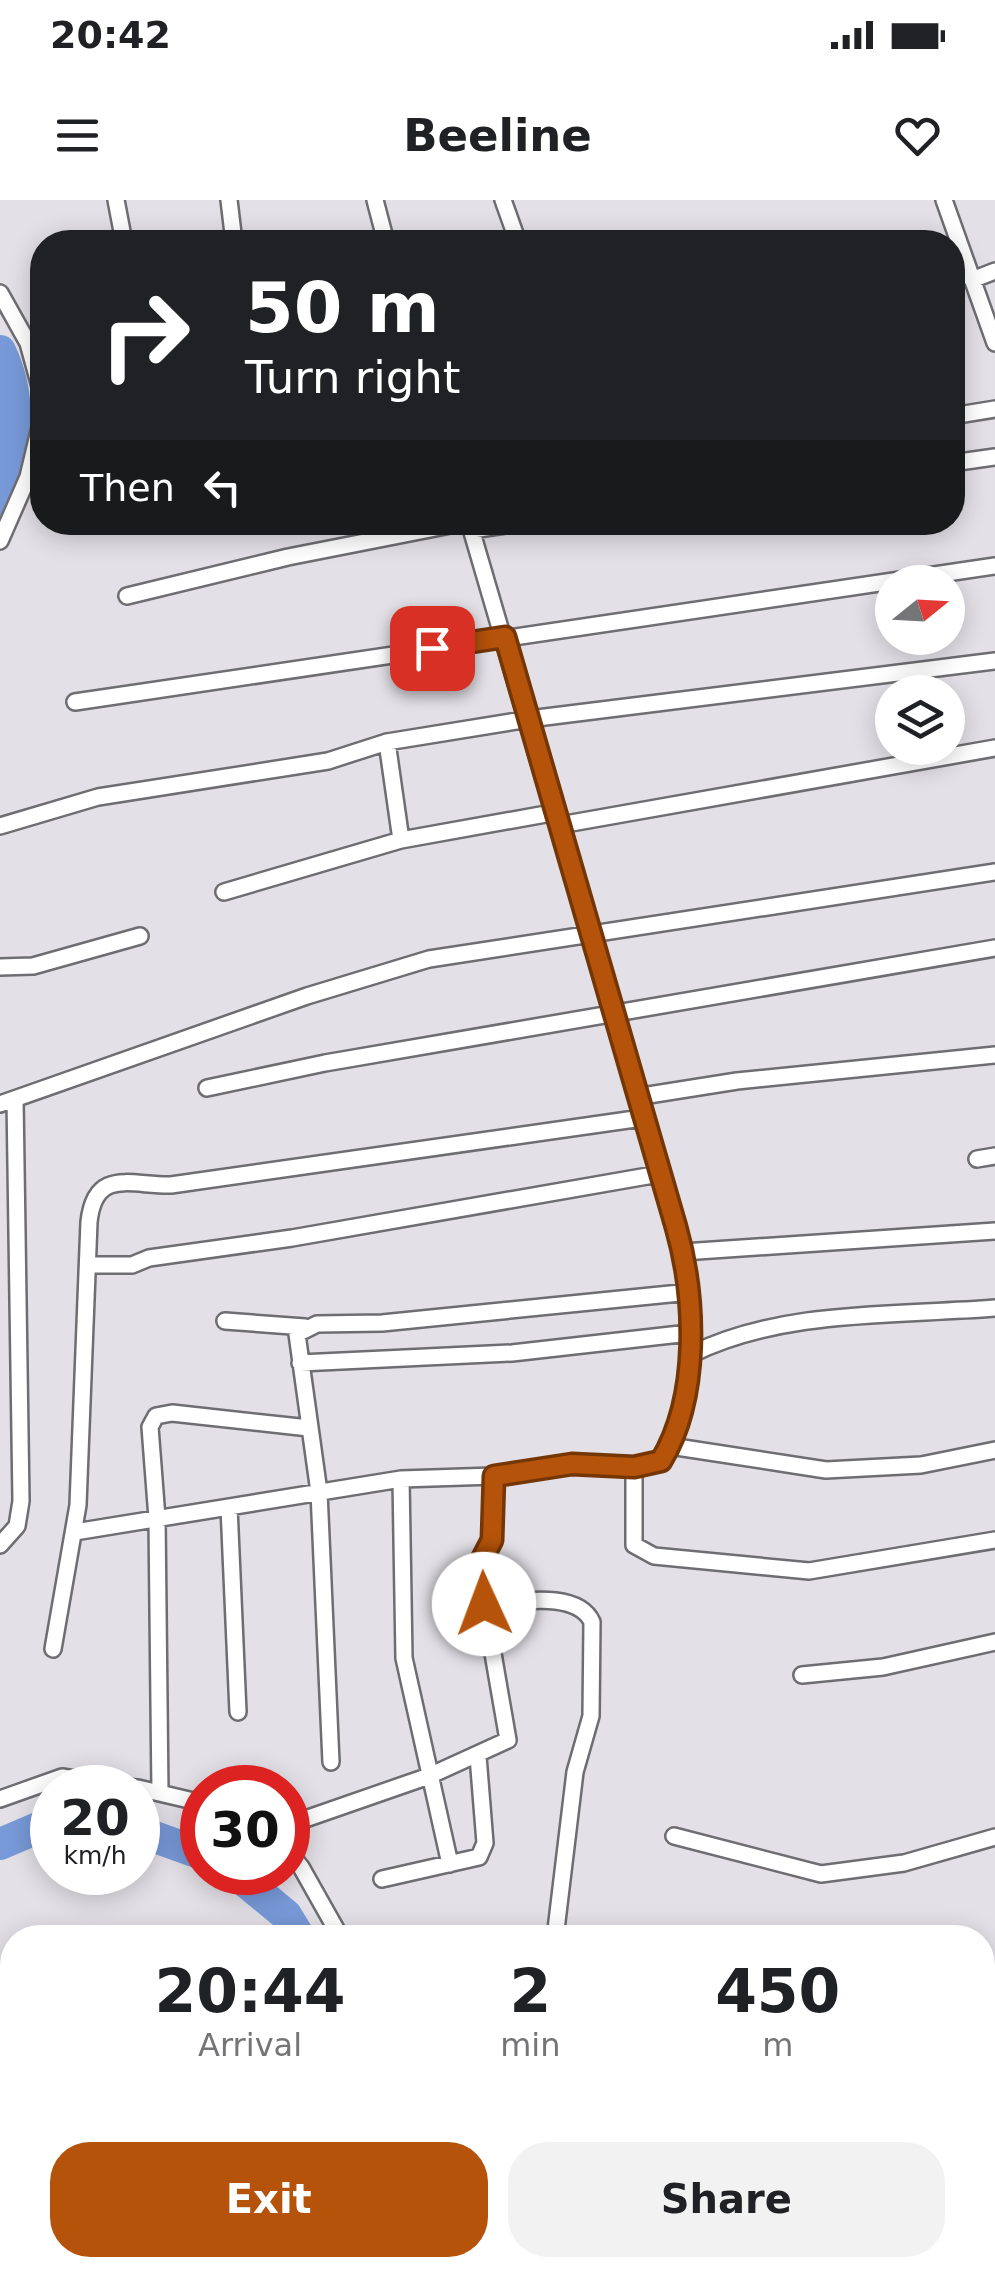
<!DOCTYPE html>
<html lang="en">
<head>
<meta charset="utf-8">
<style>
  body { margin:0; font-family:"DejaVu Sans",sans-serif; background:#f2f2f2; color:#202124; height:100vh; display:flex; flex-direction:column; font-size:38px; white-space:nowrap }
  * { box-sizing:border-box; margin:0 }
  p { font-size:32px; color:#757577 }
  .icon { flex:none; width:55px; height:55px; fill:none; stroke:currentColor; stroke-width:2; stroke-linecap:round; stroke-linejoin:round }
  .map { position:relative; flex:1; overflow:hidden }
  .details { position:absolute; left:0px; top:1725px; width:995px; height:352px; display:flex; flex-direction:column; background:#fff; border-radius:40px 40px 0 0; box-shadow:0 5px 25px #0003 }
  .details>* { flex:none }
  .banner { position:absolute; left:30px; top:30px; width:935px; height:305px; border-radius:40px; box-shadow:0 5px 25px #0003; background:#202124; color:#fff; overflow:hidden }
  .needle { width:65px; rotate:72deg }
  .tools { position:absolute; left:875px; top:365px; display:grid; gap:20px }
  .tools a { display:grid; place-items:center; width:90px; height:90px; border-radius:50%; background:#fff; box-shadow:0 5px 25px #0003; font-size:50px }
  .speed { position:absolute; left:30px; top:1565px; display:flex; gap:20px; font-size:50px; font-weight:700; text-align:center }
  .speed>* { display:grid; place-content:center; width:130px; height:130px; border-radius:50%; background:#fff; box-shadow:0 5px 25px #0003; line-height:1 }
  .speed small { font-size:25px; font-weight:400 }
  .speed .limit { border:15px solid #d22; background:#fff; color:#111 }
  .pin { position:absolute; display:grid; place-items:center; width:85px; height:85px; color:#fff; margin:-42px; border-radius:20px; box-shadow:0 5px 15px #0006 }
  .me { position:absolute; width:110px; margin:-55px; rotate:358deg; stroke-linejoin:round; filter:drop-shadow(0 0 8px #0008) }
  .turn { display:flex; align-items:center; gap:35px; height:210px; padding:0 50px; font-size:45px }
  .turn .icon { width:130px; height:130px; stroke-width:2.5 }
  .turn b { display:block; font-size:70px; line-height:85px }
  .then { display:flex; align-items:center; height:95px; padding:0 50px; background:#0003; gap:20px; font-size:38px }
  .eta { display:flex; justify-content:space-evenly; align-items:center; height:170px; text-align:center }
  .eta b { font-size:60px; font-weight:700; line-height:70px }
  .action { display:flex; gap:20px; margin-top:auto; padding:20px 50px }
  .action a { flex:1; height:115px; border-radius:40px; background:#b45309; color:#fff; font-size:40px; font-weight:700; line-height:115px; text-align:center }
  .action a+a { background:#f2f2f2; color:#202124 }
  .status { display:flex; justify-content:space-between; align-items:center; height:70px; padding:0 50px; background:#fff; direction:ltr }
  .status svg { height:28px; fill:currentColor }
  header { display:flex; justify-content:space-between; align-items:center; height:130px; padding:0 50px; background:#fff; font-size:45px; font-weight:700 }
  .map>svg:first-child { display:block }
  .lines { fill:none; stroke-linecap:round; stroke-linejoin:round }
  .river { stroke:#7899d8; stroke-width:32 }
  .street-casing { stroke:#6e6d72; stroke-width:20 }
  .street { stroke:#fff; stroke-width:15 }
  .route-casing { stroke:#753606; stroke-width:25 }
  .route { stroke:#b45309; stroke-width:18 }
</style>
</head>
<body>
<div class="status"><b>20:42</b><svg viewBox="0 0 49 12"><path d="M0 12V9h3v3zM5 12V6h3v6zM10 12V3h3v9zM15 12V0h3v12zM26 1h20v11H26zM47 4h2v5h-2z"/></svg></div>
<header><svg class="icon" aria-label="menu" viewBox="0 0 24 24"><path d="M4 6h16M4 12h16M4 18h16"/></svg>Beeline<svg class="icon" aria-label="heart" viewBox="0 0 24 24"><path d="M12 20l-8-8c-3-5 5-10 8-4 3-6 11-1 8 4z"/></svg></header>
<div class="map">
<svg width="995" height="2077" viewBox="0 0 995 2077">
  <rect width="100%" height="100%" fill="#e3e1e7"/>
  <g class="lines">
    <!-- river -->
    <path class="river" d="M0 151C23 198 17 250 0 299
      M138 1631 202 1654
      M0 1644 52 1622
      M234 1672 286 1715 300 1738
      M211 2077 217 2065"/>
    <!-- street casing -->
    <g class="street-casing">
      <path id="street" d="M116 0 124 42
        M229 0 234 42
        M375 0 386 42
        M503 0 518 42
        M944 0 995 143
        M972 80 995 71
        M0 93 28 143 42 194
        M952 216 995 209
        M952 263 995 257
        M469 322 686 1064C694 1127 695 1204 661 1261L634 1267V1345L654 1356 809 1371 995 1340
        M472 330 526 322
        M0 341 28 277 42 218
        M127 396 288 357 466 322
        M75 502 995 366
        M387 542 401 640
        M560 625 995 548
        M0 626 98 597 328 561 387 542 529 519 995 461
        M224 692 401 640 557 612
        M0 767 33 766 140 736
        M207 888 325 863 995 748
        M636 897 737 881 995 855
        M0 904 307 796 429 759 995 672
        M977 959 995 956
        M683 1052 995 1031
        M88 1065H132L149 1058 292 1038 659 974
        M225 1121 305 1127
        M692 1154C783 1109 896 1116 995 1108
        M300 1163 512 1153 689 1133
        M670 1246 826 1270 921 1265 995 1250
        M401 1279 404 1458 450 1664
        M229 1307 238 1512
        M75 1332 401 1279 494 1276 572 1264 634 1267
        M0 1345 17 1326 21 1301 15 899
        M484 1404C514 1403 577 1389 592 1422L591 1516 575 1572 555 1738
        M53 1449 78 1305 89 1022C95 967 131 986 171 985L642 918
        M802 1475 883 1467 995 1442
        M331 1562 319 1292 297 1134 317 1124 382 1123 690 1092
        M138 1588 202 1603
        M160 1593 157 1318 150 1227 156 1216 172 1213 309 1228
        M0 1599 62 1577 135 1588
        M288 1625 429 1576 508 1540 478 1367 492 1340 494 1276
        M674 1636 821 1674 904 1663 995 1637
        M288 1651 301 1667 341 1738
        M382 1679 479 1657 485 1643 478 1556
        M982 1783 995 1780
        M982 1834 995 1832
        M982 1960H995
        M982 2044 995 2042
        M613 2065 631 2077
        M802 2065 811 2072 861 2065
        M251 2077 257 2065
        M329 2077 335 2065"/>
    </g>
    <!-- street -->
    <use href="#street" class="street"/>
  </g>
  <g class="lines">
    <!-- route casing -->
    <g class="route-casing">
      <path id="route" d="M432 448 505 437 676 1027C696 1097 700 1197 661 1261L634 1267 572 1264 494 1276 492 1340 478 1367 484 1404"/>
    </g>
    <!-- route -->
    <use href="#route" class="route"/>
  </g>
</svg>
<div class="tools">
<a><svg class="needle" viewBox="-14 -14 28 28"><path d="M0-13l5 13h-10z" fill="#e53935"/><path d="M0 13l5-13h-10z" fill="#757577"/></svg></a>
<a><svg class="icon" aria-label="layers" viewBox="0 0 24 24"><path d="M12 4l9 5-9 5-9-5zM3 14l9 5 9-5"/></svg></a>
</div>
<div class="speed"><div>20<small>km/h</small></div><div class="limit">30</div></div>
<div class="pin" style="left:432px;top:448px;background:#d93025"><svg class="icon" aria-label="arrive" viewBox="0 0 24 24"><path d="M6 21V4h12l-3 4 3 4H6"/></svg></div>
<svg class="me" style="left:484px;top:1404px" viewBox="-20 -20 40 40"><circle r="19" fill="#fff"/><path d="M0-13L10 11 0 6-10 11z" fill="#b45309"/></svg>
<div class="banner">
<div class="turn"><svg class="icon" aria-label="right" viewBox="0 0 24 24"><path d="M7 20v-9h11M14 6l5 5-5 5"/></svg><div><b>50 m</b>Turn right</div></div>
<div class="then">Then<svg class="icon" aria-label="left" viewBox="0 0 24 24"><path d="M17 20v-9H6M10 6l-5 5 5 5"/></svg></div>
</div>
<section class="details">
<div class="eta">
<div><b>20:44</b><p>Arrival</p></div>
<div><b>2</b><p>min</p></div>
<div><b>450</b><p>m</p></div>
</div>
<div class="action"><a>Exit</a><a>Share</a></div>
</section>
</div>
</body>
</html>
